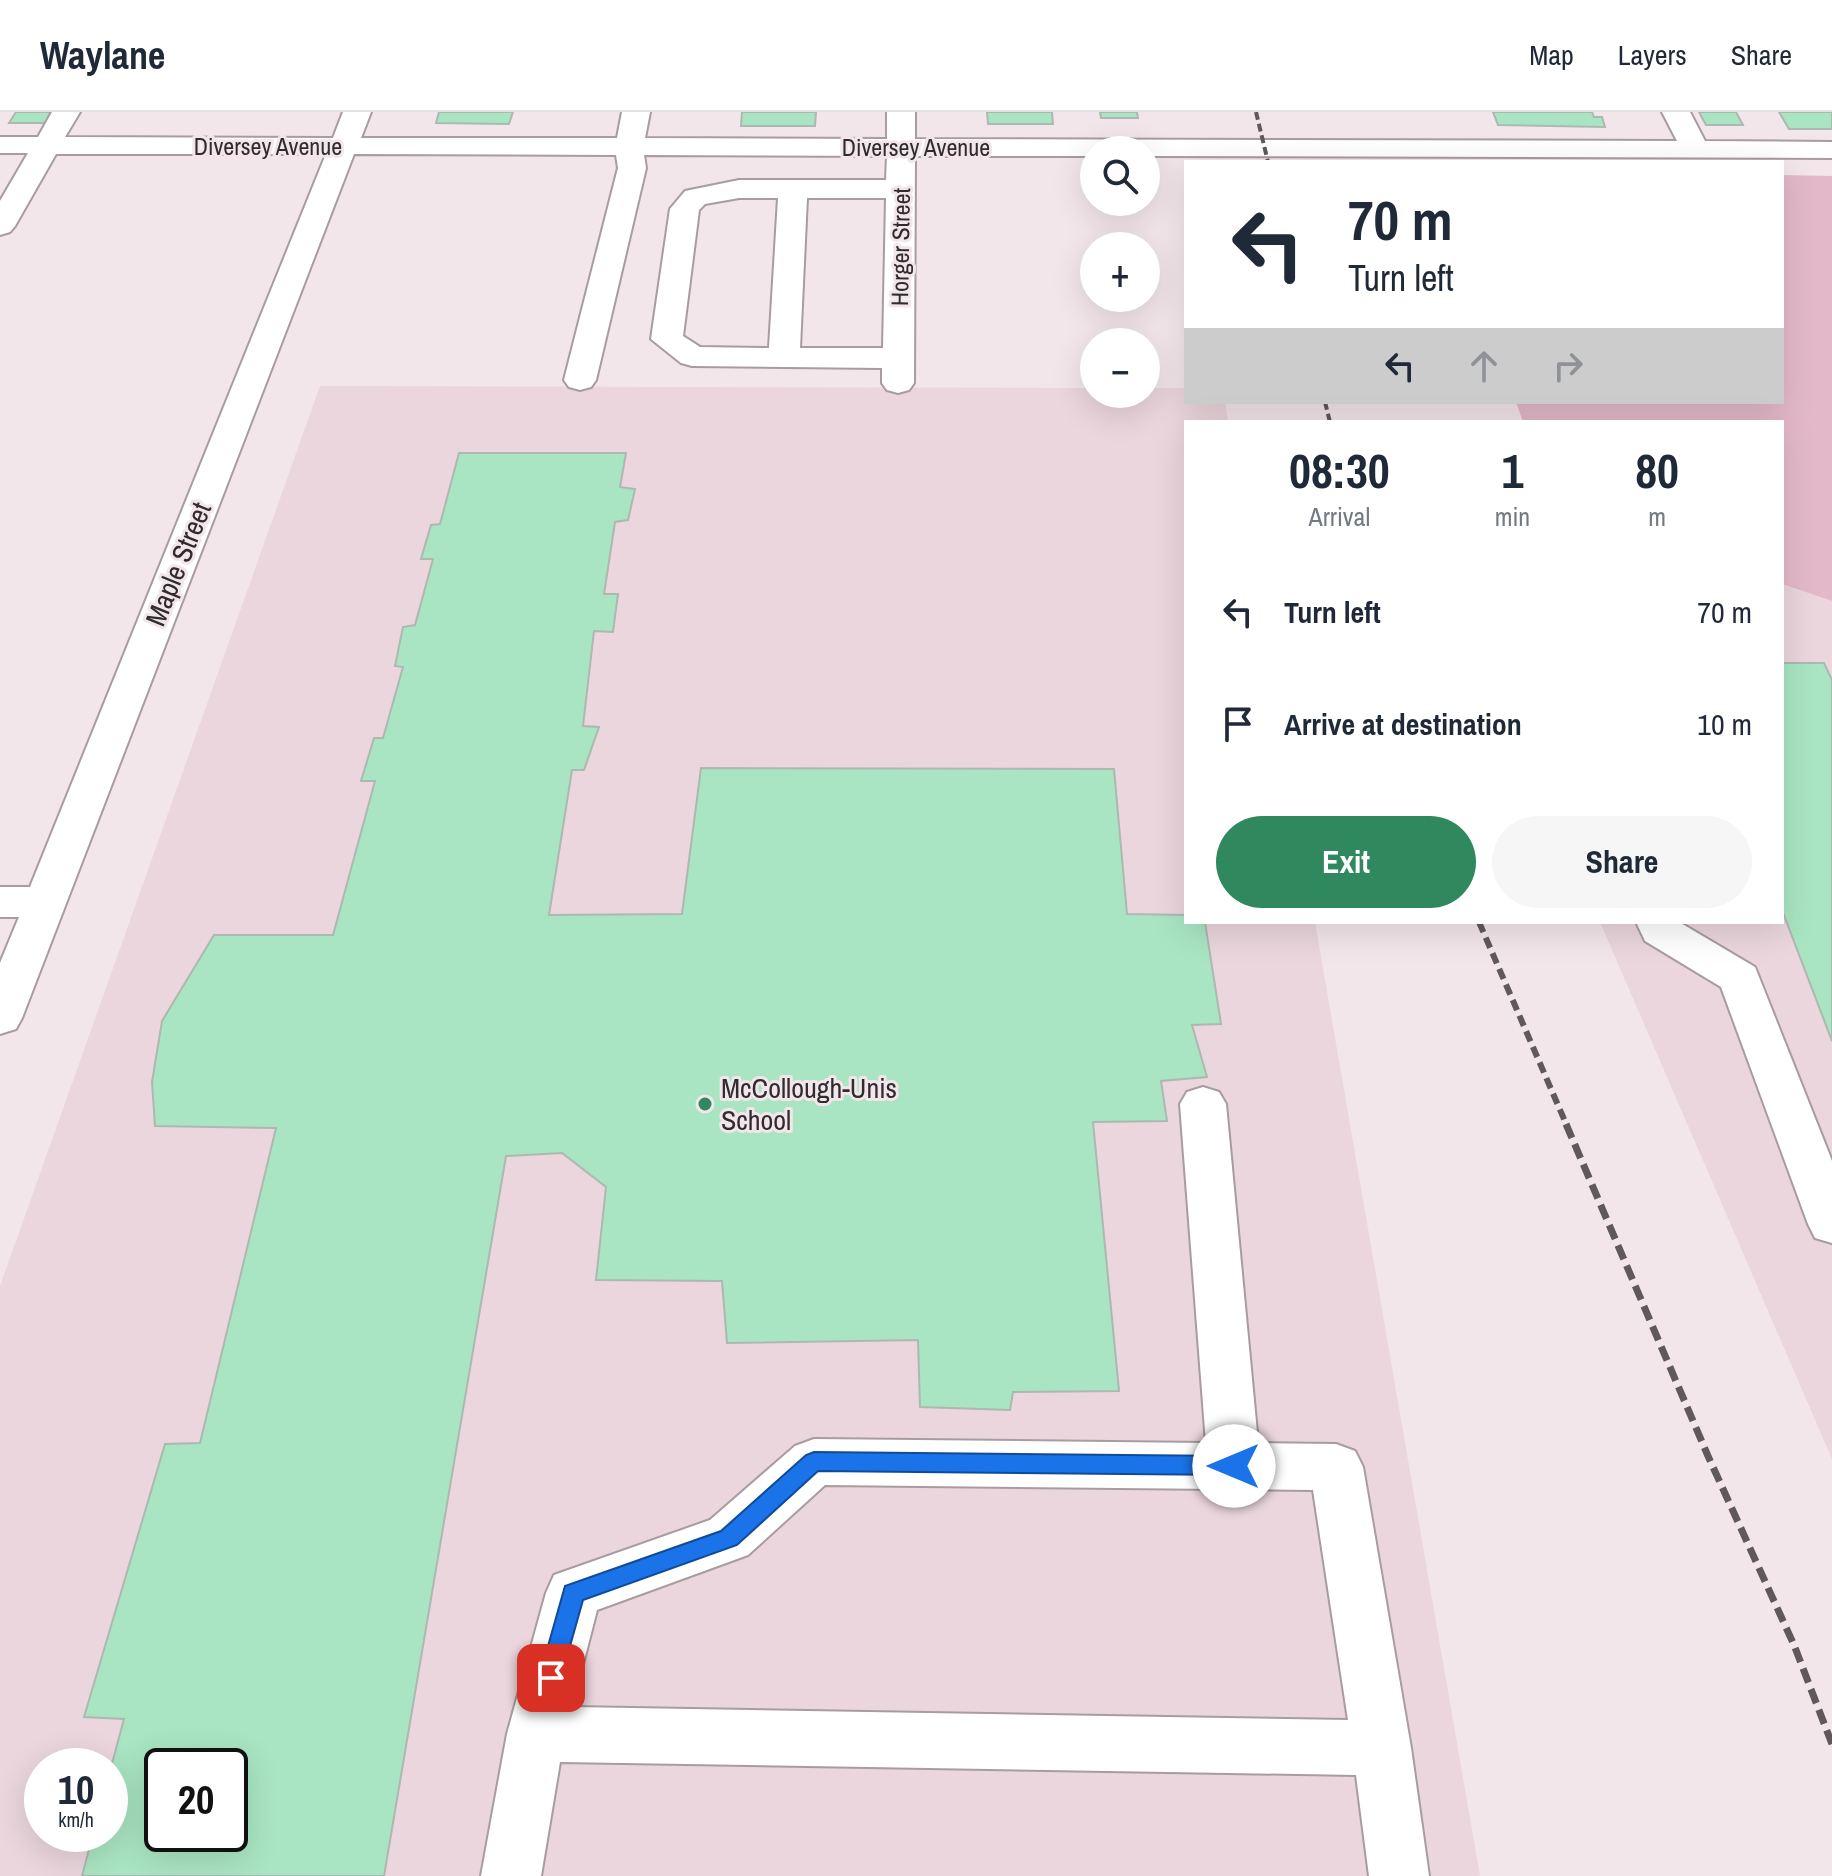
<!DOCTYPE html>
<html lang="en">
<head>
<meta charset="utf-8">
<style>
  body { margin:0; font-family:"Archivo Narrow",sans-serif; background:#f6f6f7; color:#1f2937; height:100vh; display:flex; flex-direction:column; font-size:30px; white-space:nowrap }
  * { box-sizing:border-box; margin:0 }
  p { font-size:26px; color:#747a83 }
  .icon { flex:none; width:44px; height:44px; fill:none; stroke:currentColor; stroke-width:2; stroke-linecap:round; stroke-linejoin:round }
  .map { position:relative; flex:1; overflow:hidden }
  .panel { position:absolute; left:1184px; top:308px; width:600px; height:504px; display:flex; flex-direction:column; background:#fff; border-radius:0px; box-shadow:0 8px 32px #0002 }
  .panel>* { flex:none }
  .top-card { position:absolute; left:1184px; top:48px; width:600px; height:244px; border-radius:0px; box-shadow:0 8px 32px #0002; background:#fff; color:#1f2937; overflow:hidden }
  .buttons { position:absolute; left:1080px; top:24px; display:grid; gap:16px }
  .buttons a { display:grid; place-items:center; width:80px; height:80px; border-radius:50%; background:#fff; box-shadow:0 8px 32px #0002; font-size:40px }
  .speed { position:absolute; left:24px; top:1636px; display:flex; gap:16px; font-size:40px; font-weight:700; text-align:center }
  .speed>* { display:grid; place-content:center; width:104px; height:104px; border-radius:50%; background:#fff; box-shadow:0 8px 32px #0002; line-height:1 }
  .speed small { font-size:20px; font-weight:400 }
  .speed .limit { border:4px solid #111; border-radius:12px; background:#fff; color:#111 }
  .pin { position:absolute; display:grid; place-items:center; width:68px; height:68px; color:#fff; margin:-34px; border-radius:16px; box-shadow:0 4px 12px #0006 }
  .me { position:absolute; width:88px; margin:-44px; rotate:270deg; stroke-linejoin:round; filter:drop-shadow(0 0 6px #0008) }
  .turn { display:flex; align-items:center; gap:28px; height:168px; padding:0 32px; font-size:36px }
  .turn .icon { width:104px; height:104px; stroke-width:2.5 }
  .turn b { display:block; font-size:56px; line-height:68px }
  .lanes { display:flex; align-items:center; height:76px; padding:0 32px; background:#0003; justify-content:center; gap:40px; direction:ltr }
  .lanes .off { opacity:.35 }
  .eta { display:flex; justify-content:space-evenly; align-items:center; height:136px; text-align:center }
  .eta b { font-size:48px; font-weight:700; line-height:56px }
  .button { display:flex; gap:16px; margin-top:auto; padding:16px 32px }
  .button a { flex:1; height:92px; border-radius:48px; background:#30895e; color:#fff; font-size:32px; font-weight:700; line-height:92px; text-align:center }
  .button a+a { background:#f6f6f7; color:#1f2937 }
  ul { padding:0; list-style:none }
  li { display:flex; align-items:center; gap:24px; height:112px; padding:0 32px }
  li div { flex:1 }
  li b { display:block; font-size:30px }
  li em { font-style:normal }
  header { display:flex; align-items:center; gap:48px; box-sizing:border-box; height:112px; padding:0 40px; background:#fff; border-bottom:2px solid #e0e1e3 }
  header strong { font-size:38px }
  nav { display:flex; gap:44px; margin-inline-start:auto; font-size:28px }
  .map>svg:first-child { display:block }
  .built { fill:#ead6dc; fill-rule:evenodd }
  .green { fill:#e3b9c9 }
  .building { fill:#a9e5c2; stroke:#adb8b1; stroke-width:2; fill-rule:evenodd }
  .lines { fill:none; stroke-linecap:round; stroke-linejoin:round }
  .minor-casing { stroke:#a89ca0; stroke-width:4 }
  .minor { fill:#fff; fill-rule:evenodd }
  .rail-far2 { stroke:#5f595b; stroke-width:4; stroke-dasharray:8 4; stroke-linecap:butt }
  .rail-far1 { stroke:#5f595b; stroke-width:6; stroke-dasharray:11 6; stroke-linecap:butt }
  .rail { stroke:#5f595b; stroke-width:7; stroke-dasharray:15 7; stroke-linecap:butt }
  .route { fill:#1a73e8; stroke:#114b97; stroke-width:2 }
  .poi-dot { fill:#30895e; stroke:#f3e6eb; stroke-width:3 }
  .labels { text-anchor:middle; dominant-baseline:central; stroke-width:6; stroke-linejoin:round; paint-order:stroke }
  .far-street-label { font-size:24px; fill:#302b2d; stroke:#f3e6eb }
  .street-label { font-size:28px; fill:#302b2d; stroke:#f3e6eb }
  .poi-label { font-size:28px; fill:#302b2d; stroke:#f3e6eb; text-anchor:start }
</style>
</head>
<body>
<header>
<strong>Waylane</strong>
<nav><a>Map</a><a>Layers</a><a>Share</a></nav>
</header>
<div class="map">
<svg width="1832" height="1764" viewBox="0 0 1832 1764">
  <rect width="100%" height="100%" fill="#f3e6eb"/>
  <!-- built -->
  <path class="built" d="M320 274 1094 276V282H1146V276H1186V290H1225L1228 310H1186V810H1315L1480 1764H0V1174ZM42 1654H110V1722H42ZM162 1654H230V1722H162Z
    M1782 472 1832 489V1347L1600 810H1782Z"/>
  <!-- green -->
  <path class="green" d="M1782 63 1832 64V489L1782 472V310H1523L1516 290H1782Z"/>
  <!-- building -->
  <path class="building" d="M16 0H53L45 11H9Z
    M439 0H513L509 12 436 11Z
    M742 0H816L815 14H741Z
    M987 0H1052L1053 12H988Z
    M1100 0H1137L1138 6H1101Z
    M1493 0H1592L1594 5H1602L1605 15 1498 13Z
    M1699 0H1736L1743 13H1706Z
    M1779 0H1832V17H1789Z
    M459 341H626L620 375 635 377 628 408 615 410 604 482H618L613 520 594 519 583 614 599 615 584 658H572L549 803 682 802 701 656 1114 657 1127 802 1186 803V810H1205L1221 912 1192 913 1207 965 1161 969 1167 1009 1093 1010 1119 1279 1013 1280 1010 1298 920 1295 918 1228 727 1231 722 1169 596 1168 606 1075 562 1041 506 1044 384 1764H82L93 1722H110V1659L124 1607 84 1605 165 1332 200 1331 276 1016 155 1014 152 970 162 909 214 823H333L375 669H361L374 626H383L403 555 395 554 403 515 415 513 433 447H421L431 413 440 412ZM162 1654H230V1722H162Z
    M1782 551H1824L1832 568V929L1782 798Z"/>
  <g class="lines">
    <!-- minor casing -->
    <g class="minor-casing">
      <path id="minor" d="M52 0H80L65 25 333 26 343 0H371L361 26H617L622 0H650L645 26 887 27V0H915V27L1677 29 1662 0H1690L1705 29 1832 30V46L1146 44V38H1094V44H915L914 271 909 278 898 281 887 278 882 271V256L692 254 681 251 651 227 670 97 685 79 739 68H886L887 44 644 43 646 56 596 268 591 275 580 278 569 275 564 268 618 56 616 43 354 42 22 906 16 917 0 922V851L19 805H0V775H30L326 42H56L15 114 10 120 0 123V89L28 41H0V25H38ZM739 86H778L769 236 700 235 683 224 699 98 705 92ZM807 86H886L883 236H800Z
        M1636 810H1679L1755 855 1832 1049V1131L1815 1126 1808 1112 1721 875 1645 829Z
        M1203 975 1219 980 1226 992 1258 1331 1336 1332 1355 1339 1363 1355 1411 1636 1429 1764H1369L1356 1663 560 1650 541 1764H481L507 1622 546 1481 554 1463 710 1408 795 1334 814 1327 1206 1331 1180 992 1187 980ZM825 1373 1313 1378 1348 1608 572 1595 597 1498 748 1443Z"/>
    </g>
    <!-- minor -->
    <use href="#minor" class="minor"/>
    <!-- rail-far2 -->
    <path class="rail-far2" d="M1256 0 1268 50
      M1325 290 1330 310"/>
    <!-- rail-far1 -->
    <path class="rail-far1" d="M1479 810 1567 1014"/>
    <!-- rail -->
    <path class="rail" d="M1566 1012 1708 1344 1794 1533 1832 1632"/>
  </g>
  <!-- route -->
  <path class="route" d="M814 1340 1234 1344 1242 1347 1245 1354 1242 1360 1234 1363 818 1359 737 1433 583 1488 559 1573 551 1577 542 1573 539 1566 565 1474 721 1419 806 1343Z"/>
  <!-- markers -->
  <circle class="poi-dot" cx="705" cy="992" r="8"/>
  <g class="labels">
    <!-- far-street labels -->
    <g class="far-street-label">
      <text x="268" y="34">Diversey Avenue</text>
      <text x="916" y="35">Diversey Avenue</text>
      <text transform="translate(900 135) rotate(-89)">Horger Street</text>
    </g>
    <!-- street labels -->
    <g class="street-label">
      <text transform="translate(178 452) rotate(-68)">Maple Street</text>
    </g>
    <!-- poi labels -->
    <g class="poi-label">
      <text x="721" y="976">McCollough-Unis<tspan x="721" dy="32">School</tspan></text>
    </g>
  </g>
</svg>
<div class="buttons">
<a><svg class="icon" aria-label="search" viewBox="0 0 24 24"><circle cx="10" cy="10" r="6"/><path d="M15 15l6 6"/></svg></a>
<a>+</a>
<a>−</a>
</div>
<div class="speed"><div>10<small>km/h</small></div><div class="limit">20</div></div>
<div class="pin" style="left:551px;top:1566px;background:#d93025"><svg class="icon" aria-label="arrive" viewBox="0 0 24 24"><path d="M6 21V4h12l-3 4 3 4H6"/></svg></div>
<svg class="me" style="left:1234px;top:1354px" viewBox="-20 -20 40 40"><circle r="19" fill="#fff"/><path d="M0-13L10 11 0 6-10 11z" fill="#1a73e8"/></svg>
<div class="top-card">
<div class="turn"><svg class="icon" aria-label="left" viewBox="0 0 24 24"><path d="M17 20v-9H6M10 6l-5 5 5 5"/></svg><div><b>70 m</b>Turn left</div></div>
<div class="lanes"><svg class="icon" aria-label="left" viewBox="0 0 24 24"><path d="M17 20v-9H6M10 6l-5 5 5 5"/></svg><svg class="icon off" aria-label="ahead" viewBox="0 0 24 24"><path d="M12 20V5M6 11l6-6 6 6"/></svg><svg class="icon off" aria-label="right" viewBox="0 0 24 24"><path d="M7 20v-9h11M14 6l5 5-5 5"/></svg></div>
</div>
<section class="panel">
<div class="eta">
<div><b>08:30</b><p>Arrival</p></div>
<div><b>1</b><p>min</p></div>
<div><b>80</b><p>m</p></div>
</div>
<ul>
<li><svg class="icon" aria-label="left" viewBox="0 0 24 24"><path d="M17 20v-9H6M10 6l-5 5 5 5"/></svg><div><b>Turn left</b></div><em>70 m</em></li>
<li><svg class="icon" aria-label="arrive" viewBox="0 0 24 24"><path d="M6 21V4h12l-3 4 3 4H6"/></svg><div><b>Arrive at destination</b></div><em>10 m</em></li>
</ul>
<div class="button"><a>Exit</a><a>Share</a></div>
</section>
</div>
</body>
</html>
